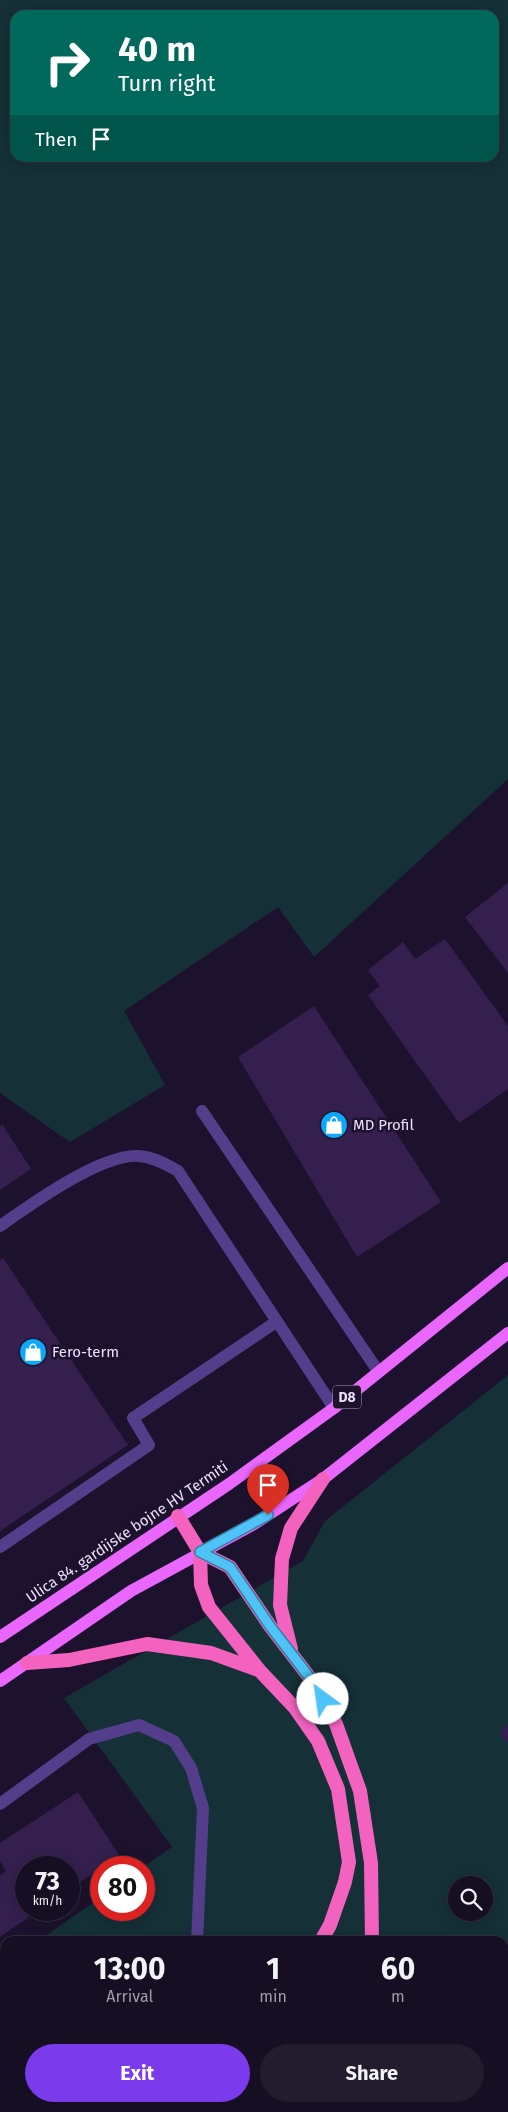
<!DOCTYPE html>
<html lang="en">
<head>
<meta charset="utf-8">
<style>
  body { margin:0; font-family:"Fira Sans",sans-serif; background:#231c2f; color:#f1f3f6; height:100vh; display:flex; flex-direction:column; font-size:19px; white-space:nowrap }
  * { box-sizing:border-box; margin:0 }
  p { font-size:16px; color:#9e9ca5 }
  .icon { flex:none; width:28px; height:28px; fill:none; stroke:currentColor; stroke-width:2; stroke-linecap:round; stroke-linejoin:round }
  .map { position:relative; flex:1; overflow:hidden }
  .panel { position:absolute; left:0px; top:1936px; width:509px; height:176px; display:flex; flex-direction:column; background:#160e22; border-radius:15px 15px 0 0; box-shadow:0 2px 12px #0003,0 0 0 1px #352e40 }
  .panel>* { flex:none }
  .banner { position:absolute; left:10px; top:10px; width:489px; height:152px; border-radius:15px; box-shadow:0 2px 12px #0003,0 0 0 1px #352e40; background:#00695c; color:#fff; overflow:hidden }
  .buttons { position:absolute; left:448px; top:1876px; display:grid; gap:10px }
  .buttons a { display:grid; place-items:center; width:45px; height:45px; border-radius:50%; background:#160e22; box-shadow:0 2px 12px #0003,0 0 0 1px #352e40; font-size:25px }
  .speed { position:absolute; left:15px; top:1856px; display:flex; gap:10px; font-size:25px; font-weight:700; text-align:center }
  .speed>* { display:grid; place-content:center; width:65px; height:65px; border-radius:50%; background:#160e22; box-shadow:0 2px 12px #0003,0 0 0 1px #352e40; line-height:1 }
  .speed small { font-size:12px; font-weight:400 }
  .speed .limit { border:8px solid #d22; background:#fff; color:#111 }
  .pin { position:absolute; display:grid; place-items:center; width:42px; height:42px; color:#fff; margin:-51px -21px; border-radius:50% 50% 50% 0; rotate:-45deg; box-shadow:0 0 5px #0007 }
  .pin .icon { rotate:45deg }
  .me { position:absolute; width:55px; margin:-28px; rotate:329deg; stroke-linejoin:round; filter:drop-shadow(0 0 4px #0008) }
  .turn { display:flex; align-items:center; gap:18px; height:105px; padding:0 25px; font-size:22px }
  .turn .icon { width:65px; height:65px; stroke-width:2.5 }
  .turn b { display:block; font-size:35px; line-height:42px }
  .then { display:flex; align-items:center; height:48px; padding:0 25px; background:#0003; gap:10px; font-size:19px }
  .eta { display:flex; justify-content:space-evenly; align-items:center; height:85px; text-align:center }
  .eta b { font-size:30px; font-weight:700; line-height:35px }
  .cta { display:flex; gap:10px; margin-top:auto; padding:10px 25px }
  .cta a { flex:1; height:58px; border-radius:30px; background:#7c3aed; color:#fff; font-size:20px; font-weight:700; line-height:58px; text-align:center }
  .cta a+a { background:#231c2f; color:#f1f3f6 }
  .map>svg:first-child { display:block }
  .green { fill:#153037; fill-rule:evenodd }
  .building { fill:#341f4e }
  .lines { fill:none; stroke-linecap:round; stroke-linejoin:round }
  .service { stroke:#543e8b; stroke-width:12 }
  .primary { stroke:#ea67fd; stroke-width:12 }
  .trunk { stroke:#f362bf; stroke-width:14 }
  .route-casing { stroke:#337fa1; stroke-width:12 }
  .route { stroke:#4fc3f7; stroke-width:9 }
  .labels { text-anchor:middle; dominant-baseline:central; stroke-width:5; stroke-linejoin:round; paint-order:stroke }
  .shield { fill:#1d122d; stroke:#aca2bf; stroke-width:1 }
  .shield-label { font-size:14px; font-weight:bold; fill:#eadffe }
  .poi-label { font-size:15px; fill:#eadffe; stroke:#1d122d; text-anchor:start }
  .street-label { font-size:15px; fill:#eadffe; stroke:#1d122d }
</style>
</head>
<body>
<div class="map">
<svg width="508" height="2112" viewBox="0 0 508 2112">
  <rect width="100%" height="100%" fill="#1d122d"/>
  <!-- green -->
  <path class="green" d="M0 0H508V779L314 957 278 907 124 1011 165 1085 70 1142 0 1093ZM15 15H494V158H15Z
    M508 1375V2112H43L39 2108H504V1941H38L101 1897V1910H144L143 1867 172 1847 64 1698 303 1561 325 1521ZM456 1885H484V1912H456Z
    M0 1945 5 1950V2104L0 2107Z"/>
  <!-- building -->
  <path class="building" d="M508 883V973L465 917Z
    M445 939 508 1026V1089L459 1123 368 995 380 986 368 970 403 942 415 959Z
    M314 1006 441 1202 357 1257 238 1057Z
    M2 1124 31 1169 0 1190V1126Z
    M3 1258 128 1445 0 1531V1260Z
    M508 1724V1744L499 1733Z
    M78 1792 119 1855 69 1890V1868H26V1910H39L0 1937V1876L6 1871 0 1861V1843Z"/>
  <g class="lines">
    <!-- service -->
    <path class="service" d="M202 1111 378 1371
      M0 1226C30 1205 102 1153 139 1156 153 1157 166 1164 178 1171L334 1408
      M0 1547 149 1445 133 1418 276 1322
      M0 1804 89 1739 139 1725 174 1741 191 1768 203 1808 197 1941
      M504 2077 508 2073
      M195 2108V2112
      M471 2112 475 2108"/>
    <!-- primary -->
    <path class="primary" d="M0 1637 229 1484 334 1408 508 1268
      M0 1681 131 1591 254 1524 323 1479 508 1333"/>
    <!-- trunk -->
    <path class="trunk" d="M178 1516 200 1552 201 1585 209 1607 260 1671 295 1708 318 1741 338 1789 349 1862 345 1882 330 1925 321 1941
      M200 1552 230 1567 270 1626 317 1687 336 1724 360 1791 371 1863 372 1941
      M291 1649 280 1605 282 1559 291 1528 323 1479
      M27 1663 69 1660 147 1644 211 1653 258 1670
      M0 1971 5 1976
      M0 2002 5 2007
      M0 2066 5 2072
      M39 2108 43 2112
      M99 2108 103 2112
      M343 2112 344 2108"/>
  </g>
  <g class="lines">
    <!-- route casing -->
    <g class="route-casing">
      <path id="route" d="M268 1515 200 1552 230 1567 270 1626 317 1687 323 1699"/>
    </g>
    <!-- route -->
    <use href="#route" class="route"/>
  </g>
  <!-- icons -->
  <defs>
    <g id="shop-disc" transform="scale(1.4375)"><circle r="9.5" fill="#0ea8fb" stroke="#1d122d"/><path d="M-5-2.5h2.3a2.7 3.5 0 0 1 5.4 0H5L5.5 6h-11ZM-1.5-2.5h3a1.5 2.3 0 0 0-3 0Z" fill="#fff"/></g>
  </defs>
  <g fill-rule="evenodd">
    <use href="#shop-disc" x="334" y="1125"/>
    <use href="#shop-disc" x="33" y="1352"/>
  </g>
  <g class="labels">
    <!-- shield labels -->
    <rect class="shield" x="333" y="1385.5" width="28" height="23" rx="4"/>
    <g class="shield-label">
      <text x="347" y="1397">D8</text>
    </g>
    <!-- poi labels -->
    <g class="poi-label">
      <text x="353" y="1125">MD Profil</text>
      <text x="52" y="1352">Fero-term</text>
    </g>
    <!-- street labels -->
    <g class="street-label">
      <text transform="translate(127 1532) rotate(-34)">Ulica 84. gardijske bojne HV Termiti</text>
    </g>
  </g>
</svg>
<div class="buttons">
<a><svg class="icon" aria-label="search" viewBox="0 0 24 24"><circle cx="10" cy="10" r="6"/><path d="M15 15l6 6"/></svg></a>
</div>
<div class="speed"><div>73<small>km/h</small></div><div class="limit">80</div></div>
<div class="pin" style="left:268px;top:1515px;background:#d93025"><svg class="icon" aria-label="arrive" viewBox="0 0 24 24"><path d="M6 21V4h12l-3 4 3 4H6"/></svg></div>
<svg class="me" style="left:323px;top:1699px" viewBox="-20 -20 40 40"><circle r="19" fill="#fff"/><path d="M0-13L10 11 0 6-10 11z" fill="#4fc3f7"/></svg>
<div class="banner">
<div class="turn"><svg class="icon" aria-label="right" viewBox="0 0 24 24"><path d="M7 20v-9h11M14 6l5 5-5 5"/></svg><div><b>40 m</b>Turn right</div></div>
<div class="then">Then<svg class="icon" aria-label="arrive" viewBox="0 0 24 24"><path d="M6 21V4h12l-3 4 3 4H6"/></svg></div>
</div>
<section class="panel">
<div class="eta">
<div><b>13:00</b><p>Arrival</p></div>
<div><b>1</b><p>min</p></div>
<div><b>60</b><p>m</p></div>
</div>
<div class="cta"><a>Exit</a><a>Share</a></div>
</section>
</div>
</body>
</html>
